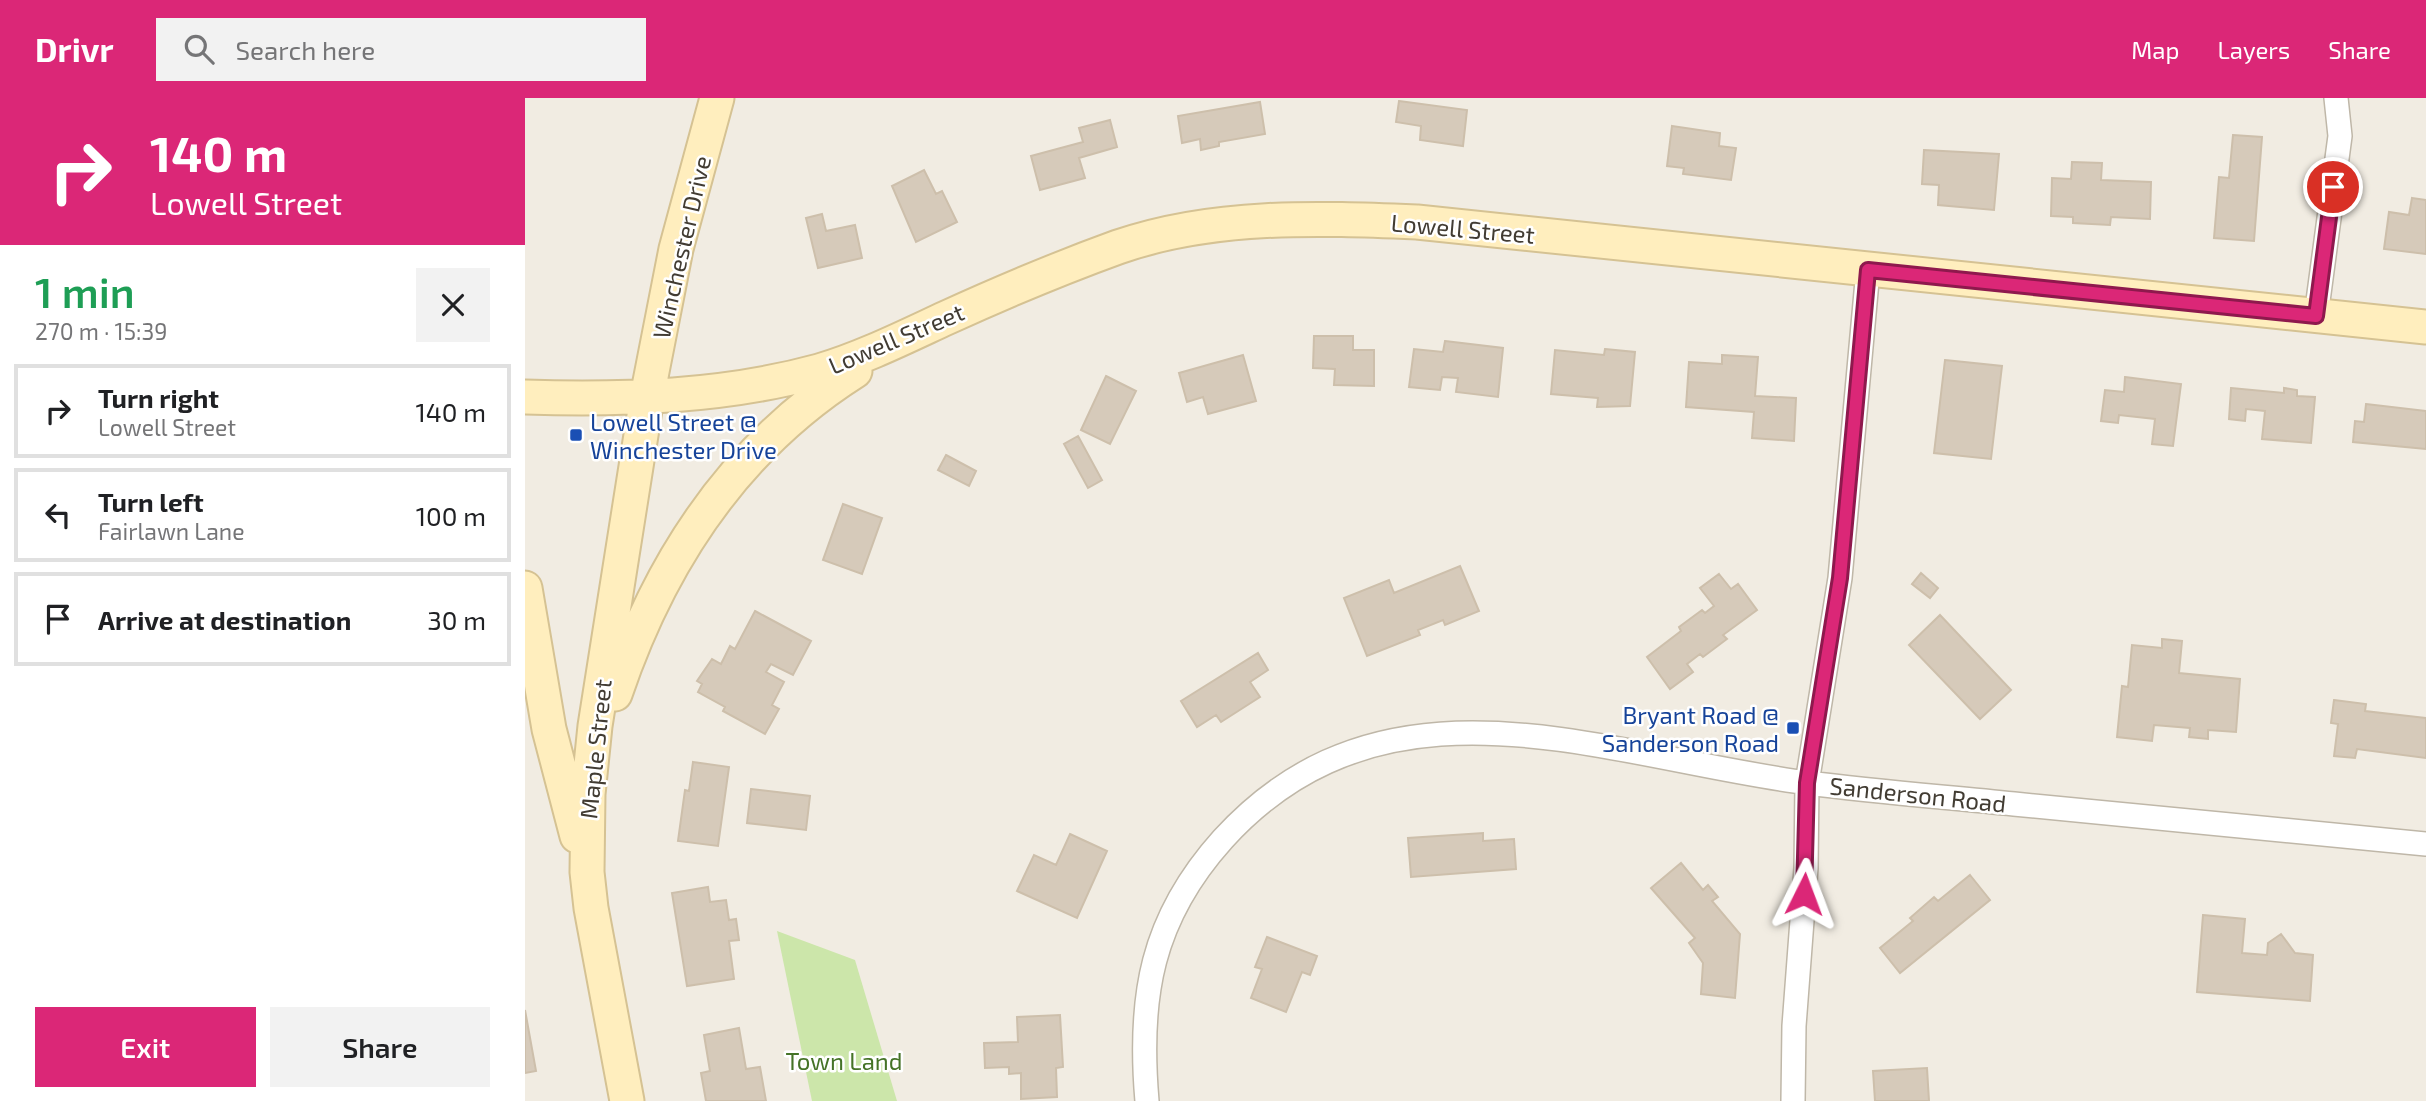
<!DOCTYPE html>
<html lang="en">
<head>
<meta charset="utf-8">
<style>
  body { margin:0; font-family:"Exo 2",sans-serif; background:#f2f2f2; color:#202124; height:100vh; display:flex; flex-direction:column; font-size:26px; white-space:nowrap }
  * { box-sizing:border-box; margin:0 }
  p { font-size:23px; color:#757577 }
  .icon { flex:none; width:38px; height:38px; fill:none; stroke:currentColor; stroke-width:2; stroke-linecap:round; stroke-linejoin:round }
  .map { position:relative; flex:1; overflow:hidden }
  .drawer { display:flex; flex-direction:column; background:#fff; width:525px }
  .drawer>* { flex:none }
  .banner { background:#db2777; color:#fff; overflow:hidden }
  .pin { position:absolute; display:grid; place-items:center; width:60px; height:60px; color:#fff; margin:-30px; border:4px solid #fff; border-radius:50%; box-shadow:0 2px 7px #0007 }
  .me { position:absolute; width:77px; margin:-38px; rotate:3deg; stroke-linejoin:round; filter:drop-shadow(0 0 5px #0008) }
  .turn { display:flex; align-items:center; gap:24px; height:147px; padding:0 35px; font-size:32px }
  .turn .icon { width:91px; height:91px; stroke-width:2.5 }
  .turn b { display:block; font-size:49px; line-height:60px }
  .round { display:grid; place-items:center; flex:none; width:74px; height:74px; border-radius:0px; background:#f2f2f2 }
  .overview { display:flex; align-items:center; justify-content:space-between; height:119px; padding:0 35px }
  h1 { font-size:42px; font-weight:600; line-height:52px; color:#1e9e55 }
  .cta { display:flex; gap:14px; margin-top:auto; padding:14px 35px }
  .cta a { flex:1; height:80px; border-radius:0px; background:#db2777; color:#fff; font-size:28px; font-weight:600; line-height:80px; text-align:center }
  .cta a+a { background:#f2f2f2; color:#202124 }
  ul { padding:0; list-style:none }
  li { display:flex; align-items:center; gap:21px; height:94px; margin:0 14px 10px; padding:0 21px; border:4px solid #e0e0e0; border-radius:0px }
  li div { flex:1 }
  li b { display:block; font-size:26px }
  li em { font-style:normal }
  header { display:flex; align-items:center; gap:42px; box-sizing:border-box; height:98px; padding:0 35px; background:#db2777; color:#fff }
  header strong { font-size:33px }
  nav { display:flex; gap:38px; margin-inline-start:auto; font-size:24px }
  .search { width:490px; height:63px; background:#f2f2f2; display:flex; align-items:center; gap:18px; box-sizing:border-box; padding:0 24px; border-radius:0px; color:#757577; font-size:26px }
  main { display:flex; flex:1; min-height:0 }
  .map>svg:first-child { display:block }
  .green { fill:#cce6aa }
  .building { fill:#d6caba; stroke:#cdbfab; stroke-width:2 }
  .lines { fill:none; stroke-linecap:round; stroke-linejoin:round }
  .street-casing { stroke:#bfb7a8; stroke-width:26 }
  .secondary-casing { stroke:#d5c293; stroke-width:37 }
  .street { stroke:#fff; stroke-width:23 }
  .secondary { stroke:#ffeebe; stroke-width:33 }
  .route-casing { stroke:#8e194d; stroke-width:18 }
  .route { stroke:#db2777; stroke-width:12 }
  .transit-dot { fill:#1a4fb4; stroke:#fff; stroke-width:2.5 }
  .labels { text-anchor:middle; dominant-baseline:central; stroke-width:5; stroke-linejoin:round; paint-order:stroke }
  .street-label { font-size:24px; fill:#423c33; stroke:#fff }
  .transit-label { font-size:24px; fill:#164399; stroke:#fff; text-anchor:start }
  .park-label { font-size:24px; fill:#457327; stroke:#fff }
</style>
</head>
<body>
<header>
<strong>Drivr</strong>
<div class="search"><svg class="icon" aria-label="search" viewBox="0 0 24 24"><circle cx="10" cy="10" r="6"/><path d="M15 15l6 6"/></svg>Search here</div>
<nav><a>Map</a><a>Layers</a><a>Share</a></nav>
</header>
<main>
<section class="drawer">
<div class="banner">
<div class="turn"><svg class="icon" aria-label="right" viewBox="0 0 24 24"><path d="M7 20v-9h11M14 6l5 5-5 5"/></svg><div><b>140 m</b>Lowell Street</div></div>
</div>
<div class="overview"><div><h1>1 min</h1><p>270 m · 15:39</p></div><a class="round"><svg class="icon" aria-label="close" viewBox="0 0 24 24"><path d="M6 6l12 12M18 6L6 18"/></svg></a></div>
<ul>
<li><svg class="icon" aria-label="right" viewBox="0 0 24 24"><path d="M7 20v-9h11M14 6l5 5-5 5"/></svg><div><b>Turn right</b><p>Lowell Street</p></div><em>140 m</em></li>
<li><svg class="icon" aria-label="left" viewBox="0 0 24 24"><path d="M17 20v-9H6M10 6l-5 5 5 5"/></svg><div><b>Turn left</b><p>Fairlawn Lane</p></div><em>100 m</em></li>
<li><svg class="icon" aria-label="arrive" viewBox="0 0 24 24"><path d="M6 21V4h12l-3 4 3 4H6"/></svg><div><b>Arrive at destination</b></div><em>30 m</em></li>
</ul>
<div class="cta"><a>Exit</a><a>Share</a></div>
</section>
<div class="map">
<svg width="1901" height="1003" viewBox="0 0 1901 1003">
  <rect width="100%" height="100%" fill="#f1ece2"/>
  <!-- green -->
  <path class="green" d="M252 833 330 862 372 1003H287Z"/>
  <!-- building -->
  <path class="building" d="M874 3 942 12 938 48 895 42 896 28 871 24Z
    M735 4 740 36 694 44V48L676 52 675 41 657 45 653 18Z
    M585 22 592 49 554 60 560 80 515 92 506 58 558 44 554 30Z
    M1147 28 1195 35 1194 48 1211 50 1206 82 1158 76 1159 70 1142 68Z
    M1708 37 1737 39 1729 143 1689 140 1694 79 1704 80Z
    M1399 52 1474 56 1469 112 1413 107 1414 87 1397 86Z
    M1547 64 1577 65 1576 82 1626 84 1625 121 1586 119 1585 127 1548 125V119L1526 118 1527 80 1546 81Z
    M399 72 411 96 417 93 432 124 391 144 367 88Z
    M1887 100 1901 102V156L1859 151 1864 114 1884 117Z
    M297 116 301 133 330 127 337 160 293 170 281 120Z
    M789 238H828V252H849V288L809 287 810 271 788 270Z
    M920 243 978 250 973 299 931 294 933 280 917 279 915 292 884 289 889 251 918 254Z
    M1080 251 1110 254 1105 308 1072 309 1073 300 1026 296 1030 252 1079 257Z
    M718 257 731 303 683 316 678 299 662 304 654 275Z
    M1197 257 1233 259 1230 298 1271 300 1269 343 1227 340 1229 314 1161 309 1164 264 1197 266Z
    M1420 262 1477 268 1466 361 1409 355Z
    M581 278 611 293 585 346 556 332Z
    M1600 279 1656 286 1648 348 1627 346 1630 321 1594 317 1593 325 1576 323 1580 292 1599 294Z
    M1706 290 1759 295V290L1772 292V298L1790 299 1786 345 1737 341 1740 313 1721 311 1720 323 1704 321Z
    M1841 306 1901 313V351L1828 344 1830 323 1839 324Z
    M553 338 577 382 563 390 539 346Z
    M421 357 451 373 444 388 413 372Z
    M318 406 357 420 337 476 298 462Z
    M935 468 954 513 920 527 918 522 893 532 895 537 842 558 819 500 864 482 869 495Z
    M1396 475 1413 490 1405 500 1387 486Z
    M1194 476 1206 491 1213 486 1232 512 1198 537 1202 541 1178 559 1175 556 1162 566 1168 574 1145 591 1122 559 1156 533 1154 529 1177 512 1180 515 1189 508 1175 490Z
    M230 513 286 543 268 577 246 566 241 574 259 584 247 607 254 611 240 636 198 613 200 609 173 594 177 586 172 583 187 561 196 566 205 548 210 551Z
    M1415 517 1486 592 1455 621 1384 547Z
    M1637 541 1657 543 1654 575 1715 581 1711 634 1683 632V641L1664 639 1665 630 1629 627 1627 643 1592 639 1597 588 1603 589 1607 547 1637 550Z
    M733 555 743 572 725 584 735 599 696 624 691 617 672 629 656 603Z
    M1809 602 1841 606 1840 613 1901 620V660L1832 651 1830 660 1809 658 1813 626 1806 625Z
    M168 664 204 669 193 748 153 743 160 692 164 693Z
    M226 691 285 698 281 732 222 725Z
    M958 735V743L989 741 991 771 886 779 883 740Z
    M545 736 582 753 552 820 492 793 509 757 531 767Z
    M1156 765 1178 792 1183 787 1193 799 1187 803 1215 836 1210 900 1176 896 1178 865 1164 845 1170 840 1126 790Z
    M1445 777 1465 802 1375 875 1355 850 1388 823 1385 820 1409 799 1413 803Z
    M183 789 185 804 201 802 204 822 211 821 214 842 204 843 209 881 162 888 147 795Z
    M1678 817 1720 821 1717 855 1742 857 1743 845 1756 836 1770 855 1788 857 1785 903 1672 894Z
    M742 839 792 858 785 877 777 874 761 914 726 900 737 871 730 869Z
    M0 912 11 973 0 975Z
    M535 917 538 969 531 970 532 999 496 1001V975L484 976V969L460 970 459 945 493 944 492 919Z
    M214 930 221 971 235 969 241 1003H181L176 975 185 973 179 937Z
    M1402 970 1404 1003H1350L1348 973Z"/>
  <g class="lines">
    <!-- street casing -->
    <g class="street-casing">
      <path id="street" d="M1791 218 1815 38 1811 0
        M622 1003C613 899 626 821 698 741 862 561 1081 659 1283 685 1352 694 1421 699 1489 706 1627 719 1764 733 1901 746
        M1268 1003 1269 928 1281 770 1282 685 1315 480 1343 172"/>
    </g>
    <!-- secondary casing -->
    <g class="secondary-casing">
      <path id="secondary" d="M0 299C99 302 199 299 294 273 338 260 380 239 421 220 478 194 535 170 593 149 688 116 793 120 892 124L1901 229
        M0 490 24 631 52 738
        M90 596C135 463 210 349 330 273
        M102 1003 66 810 62 774 63 696 70 628 122 299 151 151 192 0"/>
    </g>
    <!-- street -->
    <use href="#street" class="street"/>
    <!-- secondary -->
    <use href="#secondary" class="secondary"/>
  </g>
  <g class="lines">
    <!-- route casing -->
    <g class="route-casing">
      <path id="route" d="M1279 796 1282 685 1315 480 1343 172 1791 218 1808 89"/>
    </g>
    <!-- route -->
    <use href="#route" class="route"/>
  </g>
  <!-- markers -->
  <g class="transit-dot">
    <rect x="44" y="330" width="14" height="14" rx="3.5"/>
    <rect x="1261" y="623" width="14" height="14" rx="3.5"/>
  </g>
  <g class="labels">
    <!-- street labels -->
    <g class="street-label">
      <text transform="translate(938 130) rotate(5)">Lowell Street</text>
      <text transform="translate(156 149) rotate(-77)">Winchester Drive</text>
      <text transform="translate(371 240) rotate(-23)">Lowell Street</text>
      <text transform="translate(70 651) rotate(-84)">Maple Street</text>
      <text transform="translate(1393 696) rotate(6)">Sanderson Road</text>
    </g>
    <!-- transit labels -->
    <g class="transit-label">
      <text x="65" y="323">Lowell Street @<tspan x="65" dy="28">Winchester Drive</tspan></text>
      <text x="1254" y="616" text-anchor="end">Bryant Road @<tspan x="1254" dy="28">Sanderson Road</tspan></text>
    </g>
    <!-- park labels -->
    <g class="park-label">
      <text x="319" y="962">Town Land</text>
    </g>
  </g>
</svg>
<div class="pin" style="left:1808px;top:89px;background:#d93025"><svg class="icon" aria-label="arrive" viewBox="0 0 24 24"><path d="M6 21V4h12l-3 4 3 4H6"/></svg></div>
<svg class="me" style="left:1279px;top:796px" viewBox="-20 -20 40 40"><path d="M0-17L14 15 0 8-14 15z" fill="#db2777" stroke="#fff" stroke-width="4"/></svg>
</div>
</main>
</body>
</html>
